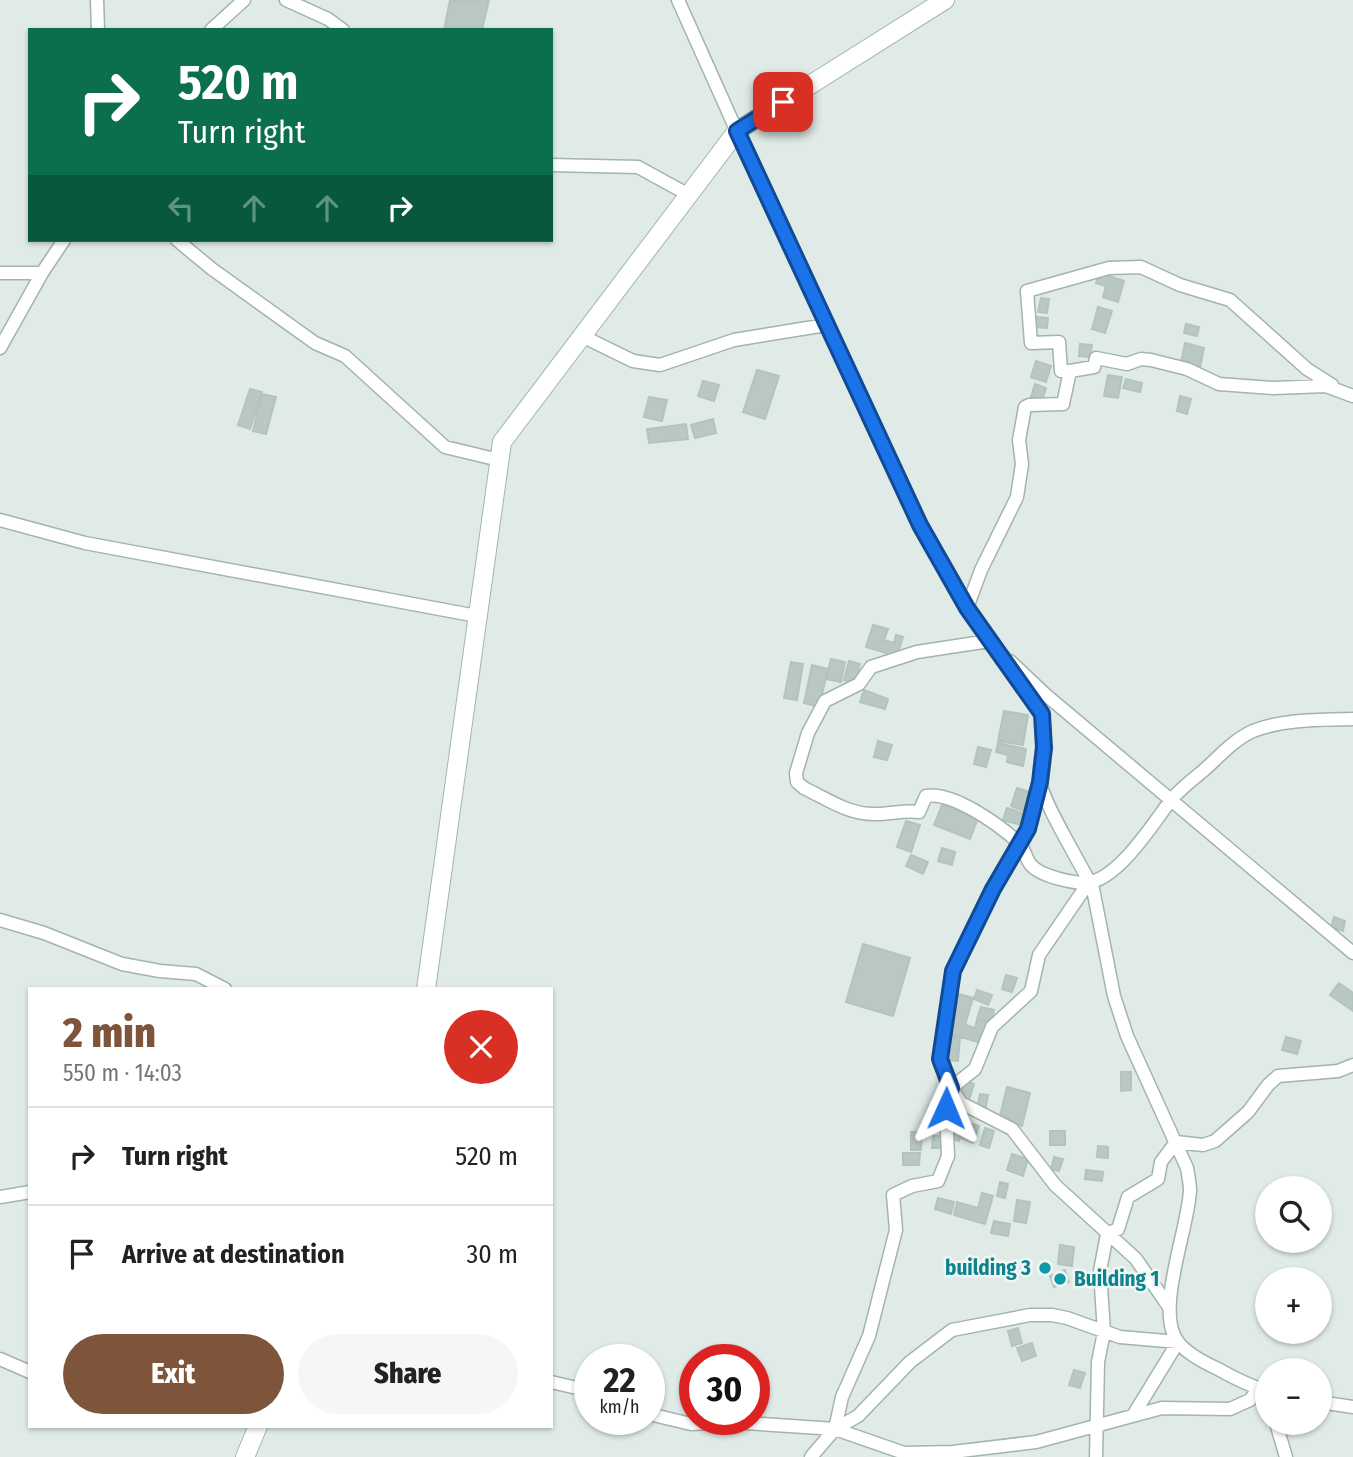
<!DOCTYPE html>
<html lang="en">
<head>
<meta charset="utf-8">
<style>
  body { margin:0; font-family:"Fira Sans Condensed",sans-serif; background:#f6f6f6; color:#222; height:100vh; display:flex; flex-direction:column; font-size:26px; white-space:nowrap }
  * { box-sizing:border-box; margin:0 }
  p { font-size:23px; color:#767676 }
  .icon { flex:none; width:38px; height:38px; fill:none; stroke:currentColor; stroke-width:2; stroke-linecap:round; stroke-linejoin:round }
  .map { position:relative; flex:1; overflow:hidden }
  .details { position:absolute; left:28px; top:987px; width:525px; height:441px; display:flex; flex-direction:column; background:#fff; border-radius:0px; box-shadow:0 2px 5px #0004 }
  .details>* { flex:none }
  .top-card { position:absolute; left:28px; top:28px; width:525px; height:214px; border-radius:0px; box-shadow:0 2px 5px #0004; background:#0b6e4f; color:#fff; overflow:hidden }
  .buttons { position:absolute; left:1255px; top:1176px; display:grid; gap:14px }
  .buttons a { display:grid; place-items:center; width:77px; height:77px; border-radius:50%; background:#fff; box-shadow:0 2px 5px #0004; font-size:35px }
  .speed { position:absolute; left:574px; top:1344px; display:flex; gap:14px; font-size:35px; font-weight:700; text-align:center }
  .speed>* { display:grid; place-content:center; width:91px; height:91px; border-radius:50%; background:#fff; box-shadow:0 2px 5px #0004; line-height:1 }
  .speed small { font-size:18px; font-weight:400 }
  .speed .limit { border:10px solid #d22; background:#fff; color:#111 }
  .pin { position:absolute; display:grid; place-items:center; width:60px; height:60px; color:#fff; margin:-30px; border-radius:14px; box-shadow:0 4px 10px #0006 }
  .me { position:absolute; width:77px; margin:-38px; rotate:1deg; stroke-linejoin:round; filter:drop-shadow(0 0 5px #0008) }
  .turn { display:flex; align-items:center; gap:24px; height:147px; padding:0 35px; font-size:32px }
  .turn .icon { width:91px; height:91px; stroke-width:2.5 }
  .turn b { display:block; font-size:49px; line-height:60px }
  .lanes { display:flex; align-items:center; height:66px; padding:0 35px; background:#0003; justify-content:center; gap:35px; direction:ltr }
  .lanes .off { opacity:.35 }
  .round { display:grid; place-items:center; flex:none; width:74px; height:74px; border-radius:37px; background:#f6f6f6 }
  .overview { display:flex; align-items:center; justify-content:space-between; height:119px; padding:0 35px }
  h1 { font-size:42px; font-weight:800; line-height:52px; color:#7e543b }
  .button { display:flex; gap:14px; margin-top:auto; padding:14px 35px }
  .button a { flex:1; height:80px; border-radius:42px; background:#7e543b; color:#fff; font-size:28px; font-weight:800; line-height:80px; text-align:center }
  .button a+a { background:#f6f6f6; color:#222 }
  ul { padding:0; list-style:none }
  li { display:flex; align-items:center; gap:21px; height:98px; padding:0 35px; border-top:2px solid #e0e0e0 }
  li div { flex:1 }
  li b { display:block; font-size:26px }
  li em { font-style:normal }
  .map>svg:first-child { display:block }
  .building { fill:#b9c8c4; stroke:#b3c4bf; stroke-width:2 }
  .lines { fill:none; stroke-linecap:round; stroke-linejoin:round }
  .street-casing { stroke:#a3b3af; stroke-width:15 }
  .secondary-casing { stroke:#9fb6b1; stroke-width:20 }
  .street { stroke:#fff; stroke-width:12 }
  .secondary { stroke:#fff; stroke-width:18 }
  .route-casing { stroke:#114b97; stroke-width:18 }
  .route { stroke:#1a73e8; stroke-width:12 }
  .culture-dot { fill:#0f9aa8; stroke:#f1f7f5; stroke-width:2.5 }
  .labels { text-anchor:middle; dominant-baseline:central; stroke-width:5; stroke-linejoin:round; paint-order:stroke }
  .culture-label { font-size:21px; font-weight:bold; fill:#0d838f; stroke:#f1f7f5; text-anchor:end }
</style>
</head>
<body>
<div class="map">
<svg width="1353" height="1457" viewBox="0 0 1353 1457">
  <rect width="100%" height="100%" fill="#e0ebe7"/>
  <!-- building -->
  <path class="building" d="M450 0H489L482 30H444Z
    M1100 273 1124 281 1118 302 1103 297 1106 286 1096 283Z
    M1041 298 1049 299 1047 313 1038 312Z
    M1098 307 1112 311 1105 333 1092 329Z
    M1036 317 1048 318 1047 328 1035 327Z
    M1186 324 1199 327 1197 336 1184 333Z
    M1185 343 1204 348 1200 367 1181 363Z
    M1080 344 1092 345 1090 357 1079 356Z
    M1036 361 1051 366 1046 382 1031 377Z
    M757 370 779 376 765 419 743 412Z
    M1108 375 1122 377 1118 398 1104 396Z
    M1126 379 1142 383 1140 392 1123 388Z
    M703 381 719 385 714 401 698 396Z
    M1035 384 1046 388 1041 404 1030 400Z
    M250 389 262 392 250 429 238 425Z
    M262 394 276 397 266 434 253 431Z
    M1180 396 1191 399 1187 414 1177 411Z
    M649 397 667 400 662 421 644 417Z
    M713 419 716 433 695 438 691 425Z
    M686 424 688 439 649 443 647 429Z
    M873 625 888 629 884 640 894 643 896 635 903 637 897 656 866 647Z
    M831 659 845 662 841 682 826 679Z
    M849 661 860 664 855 683 844 680Z
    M791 662 803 664 797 700 784 698Z
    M812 665 828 669 819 707 804 703Z
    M864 690 888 699 885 709 860 702Z
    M1004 711 1028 715 1023 745 998 741Z
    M878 741 892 745 887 760 874 757Z
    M998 743 1026 749 1023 766 1007 762 1008 755 996 752Z
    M978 747 991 750 986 767 974 764Z
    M1017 788 1033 793 1026 812 1011 806Z
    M942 805 978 818 970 839 934 825Z
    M1007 808 1025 814 1021 825 1003 820Z
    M906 821 920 825 911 852 897 847Z
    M942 848 955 852 952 865 938 861Z
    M911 855 928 862 923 874 906 866Z
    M1334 917 1345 921 1343 931 1331 927Z
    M863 944 910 958 893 1016 846 1002Z
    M1006 975 1017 978 1012 992 1002 989Z
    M1339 983 1353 993V1011L1330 995Z
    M977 990 992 995 988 1005 974 999Z
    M959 994 973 998 965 1025 975 1028 977 1020 987 1023 981 1043 948 1033Z
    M981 1007 994 1010 991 1023 977 1019Z
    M947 1036 960 1037 958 1061 945 1060Z
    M1286 1037 1301 1041 1297 1054 1282 1050Z
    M1121 1072H1131V1090L1121 1091Z
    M962 1080 974 1084 969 1100 957 1096Z
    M1007 1087 1030 1093 1022 1126 999 1120Z
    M980 1094 988 1095 985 1112 977 1110Z
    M951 1120 963 1123 959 1141 947 1138Z
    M966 1122 979 1126 973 1143 961 1138Z
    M985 1128 994 1131 989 1148 980 1145Z
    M1050 1131H1065V1145H1050Z
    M911 1132H922L921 1150H911Z
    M933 1136H945V1148H932Z
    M1098 1146 1108 1147V1158L1097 1157Z
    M903 1153H920L919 1165H903Z
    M1012 1154 1028 1159 1023 1176 1007 1170Z
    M1054 1157 1063 1159 1059 1171 1051 1169Z
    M1086 1170 1103 1172 1102 1181 1085 1179Z
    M1000 1182 1008 1184 1005 1198 997 1196Z
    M982 1193 993 1196 985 1224 954 1215 957 1202 978 1208Z
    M938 1198 954 1202 951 1214 935 1209Z
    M1017 1200 1030 1202 1026 1223 1014 1221Z
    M994 1221 1010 1224 1008 1236 991 1233Z
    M1060 1245 1074 1247 1072 1266 1058 1264Z
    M1065 1270 1069 1282 1054 1287 1050 1276Z
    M1018 1328 1022 1343 1012 1346 1008 1331Z
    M1032 1343 1036 1356 1022 1361 1017 1348Z
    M1074 1370 1085 1373 1080 1388 1069 1385Z"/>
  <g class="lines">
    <!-- street casing -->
    <g class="street-casing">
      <path id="street" d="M97 0 98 30
        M286 0 328 19 343 30
        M678 0 769 203 920 525 967 608 994 646
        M211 30 244 0
        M551 165 638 167 689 195
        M177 240 212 269 315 343 345 356 445 447 499 460
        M0 273H42
        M582 336 633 361 660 365 734 340 826 325
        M0 348 42 273 64 240
        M1070 371H1061L1059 342 1031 343 1027 291 1109 268 1141 267 1180 285 1230 300 1307 369 1332 385
        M0 520 85 543 477 616
        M967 608 981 570 1017 497 1022 464 1019 440 1025 407 1029 405 1063 404 1070 371 1094 367 1096 358 1127 364 1141 359 1151 360 1187 369 1219 384 1273 388 1326 386 1353 396
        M1010 661 1046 695 1353 953
        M1040 782 1028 829 994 889 953 971 940 1060 951 1088 961 1103 1012 1129 1055 1185 1136 1259 1169 1307
        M0 920 44 933 122 964 160 971 196 974 225 989
        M0 1197 30 1192
        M0 1359 30 1372
        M551 1382 590 1391
        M1267 1391C1250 1386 1234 1378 1218 1369 1205 1363 1187 1354 1178 1342 1154 1312 1189 1227 1190 1190 1190 1183 1188 1175 1187 1168L1127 1036 1114 996 1093 889C1082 866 1042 801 1040 781 1038 760 1047 738 1042 716 1040 706 998 653 989 641L917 652 871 667 859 684 825 701 808 733 796 773 797 782 804 788C827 799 849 815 876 814 891 814 904 810 919 812L926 796C952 791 998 824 1018 842 1025 848 1025 858 1031 865 1040 876 1076 885 1091 882 1120 875 1151 827 1168 804 1177 791 1191 781 1203 771 1219 757 1233 740 1253 731 1283 719 1321 720 1353 719
        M1320 1402 1353 1407
        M649 1414 691 1424 730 1422 835 1429 858 1416 910 1362 952 1330 1030 1315H1052L1067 1318 1120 1337 1178 1342 1134 1414
        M1276 1423 1286 1457
        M835 1429 904 1453 953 1452 1036 1442 1162 1408 1230 1409 1250 1400 1258 1389
        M811 1457 835 1429 842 1397 869 1336 896 1230 893 1195 912 1186 938 1181 948 1156 946 1108 951 1088 975 1069 992 1027 1031 991 1039 955 1089 882
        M1096 1457 1098 1362 1104 1332 1100 1271 1107 1234 1118 1229 1128 1197 1158 1179 1161 1162 1176 1142 1203 1145 1215 1141 1248 1112 1268 1085 1278 1076 1338 1071 1353 1065"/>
    </g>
    <!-- secondary casing -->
    <g class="secondary-casing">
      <path id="secondary" d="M426 989 502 442 737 131 945 0
        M245 1457 258 1426"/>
    </g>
    <!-- street -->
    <use href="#street" class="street"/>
    <!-- secondary -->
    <use href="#secondary" class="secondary"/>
  </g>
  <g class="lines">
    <!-- route casing -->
    <g class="route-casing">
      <path id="route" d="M783 102 737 131 920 525 967 608 1042 714 1044 748 1040 782 1028 829 993 889 953 971 940 1059 951 1088 946 1108"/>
    </g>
    <!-- route -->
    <use href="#route" class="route"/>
  </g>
  <!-- markers -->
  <g class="culture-dot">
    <circle cx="1045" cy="1268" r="7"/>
    <circle cx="1060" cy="1279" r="7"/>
  </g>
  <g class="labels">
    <!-- culture labels -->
    <g class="culture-label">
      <text x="1031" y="1268">building 3</text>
      <text x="1074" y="1279" text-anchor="start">Building 1</text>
    </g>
  </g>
</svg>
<div class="buttons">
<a><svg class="icon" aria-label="search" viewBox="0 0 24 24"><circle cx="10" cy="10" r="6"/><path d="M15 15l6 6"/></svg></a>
<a>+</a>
<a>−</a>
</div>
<div class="speed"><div>22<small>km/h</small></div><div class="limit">30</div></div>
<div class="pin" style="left:783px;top:102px;background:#d93025"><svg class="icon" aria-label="arrive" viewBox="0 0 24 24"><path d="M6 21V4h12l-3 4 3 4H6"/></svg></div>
<svg class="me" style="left:946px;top:1108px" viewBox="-20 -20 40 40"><path d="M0-17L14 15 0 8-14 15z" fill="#1a73e8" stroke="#fff" stroke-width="4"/></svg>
<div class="top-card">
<div class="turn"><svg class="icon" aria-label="right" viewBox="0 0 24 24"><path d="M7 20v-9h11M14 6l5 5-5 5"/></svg><div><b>520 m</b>Turn right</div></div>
<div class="lanes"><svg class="icon off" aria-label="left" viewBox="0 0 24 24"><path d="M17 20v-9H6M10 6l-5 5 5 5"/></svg><svg class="icon off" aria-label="ahead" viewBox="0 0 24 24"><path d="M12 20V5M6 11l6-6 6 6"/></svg><svg class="icon off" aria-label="ahead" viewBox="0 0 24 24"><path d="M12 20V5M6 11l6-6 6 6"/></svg><svg class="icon" aria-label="right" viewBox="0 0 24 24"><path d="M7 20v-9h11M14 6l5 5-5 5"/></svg></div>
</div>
<section class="details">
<div class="overview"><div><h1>2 min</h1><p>550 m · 14:03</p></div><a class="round" style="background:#d93025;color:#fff"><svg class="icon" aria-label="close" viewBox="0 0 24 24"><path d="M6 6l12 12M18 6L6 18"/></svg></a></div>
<ul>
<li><svg class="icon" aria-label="right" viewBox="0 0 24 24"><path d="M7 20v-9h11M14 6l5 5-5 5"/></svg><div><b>Turn right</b></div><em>520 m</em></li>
<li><svg class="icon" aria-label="arrive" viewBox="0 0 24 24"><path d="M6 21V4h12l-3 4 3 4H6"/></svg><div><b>Arrive at destination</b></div><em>30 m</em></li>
</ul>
<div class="button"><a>Exit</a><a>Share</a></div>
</section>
</div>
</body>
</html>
